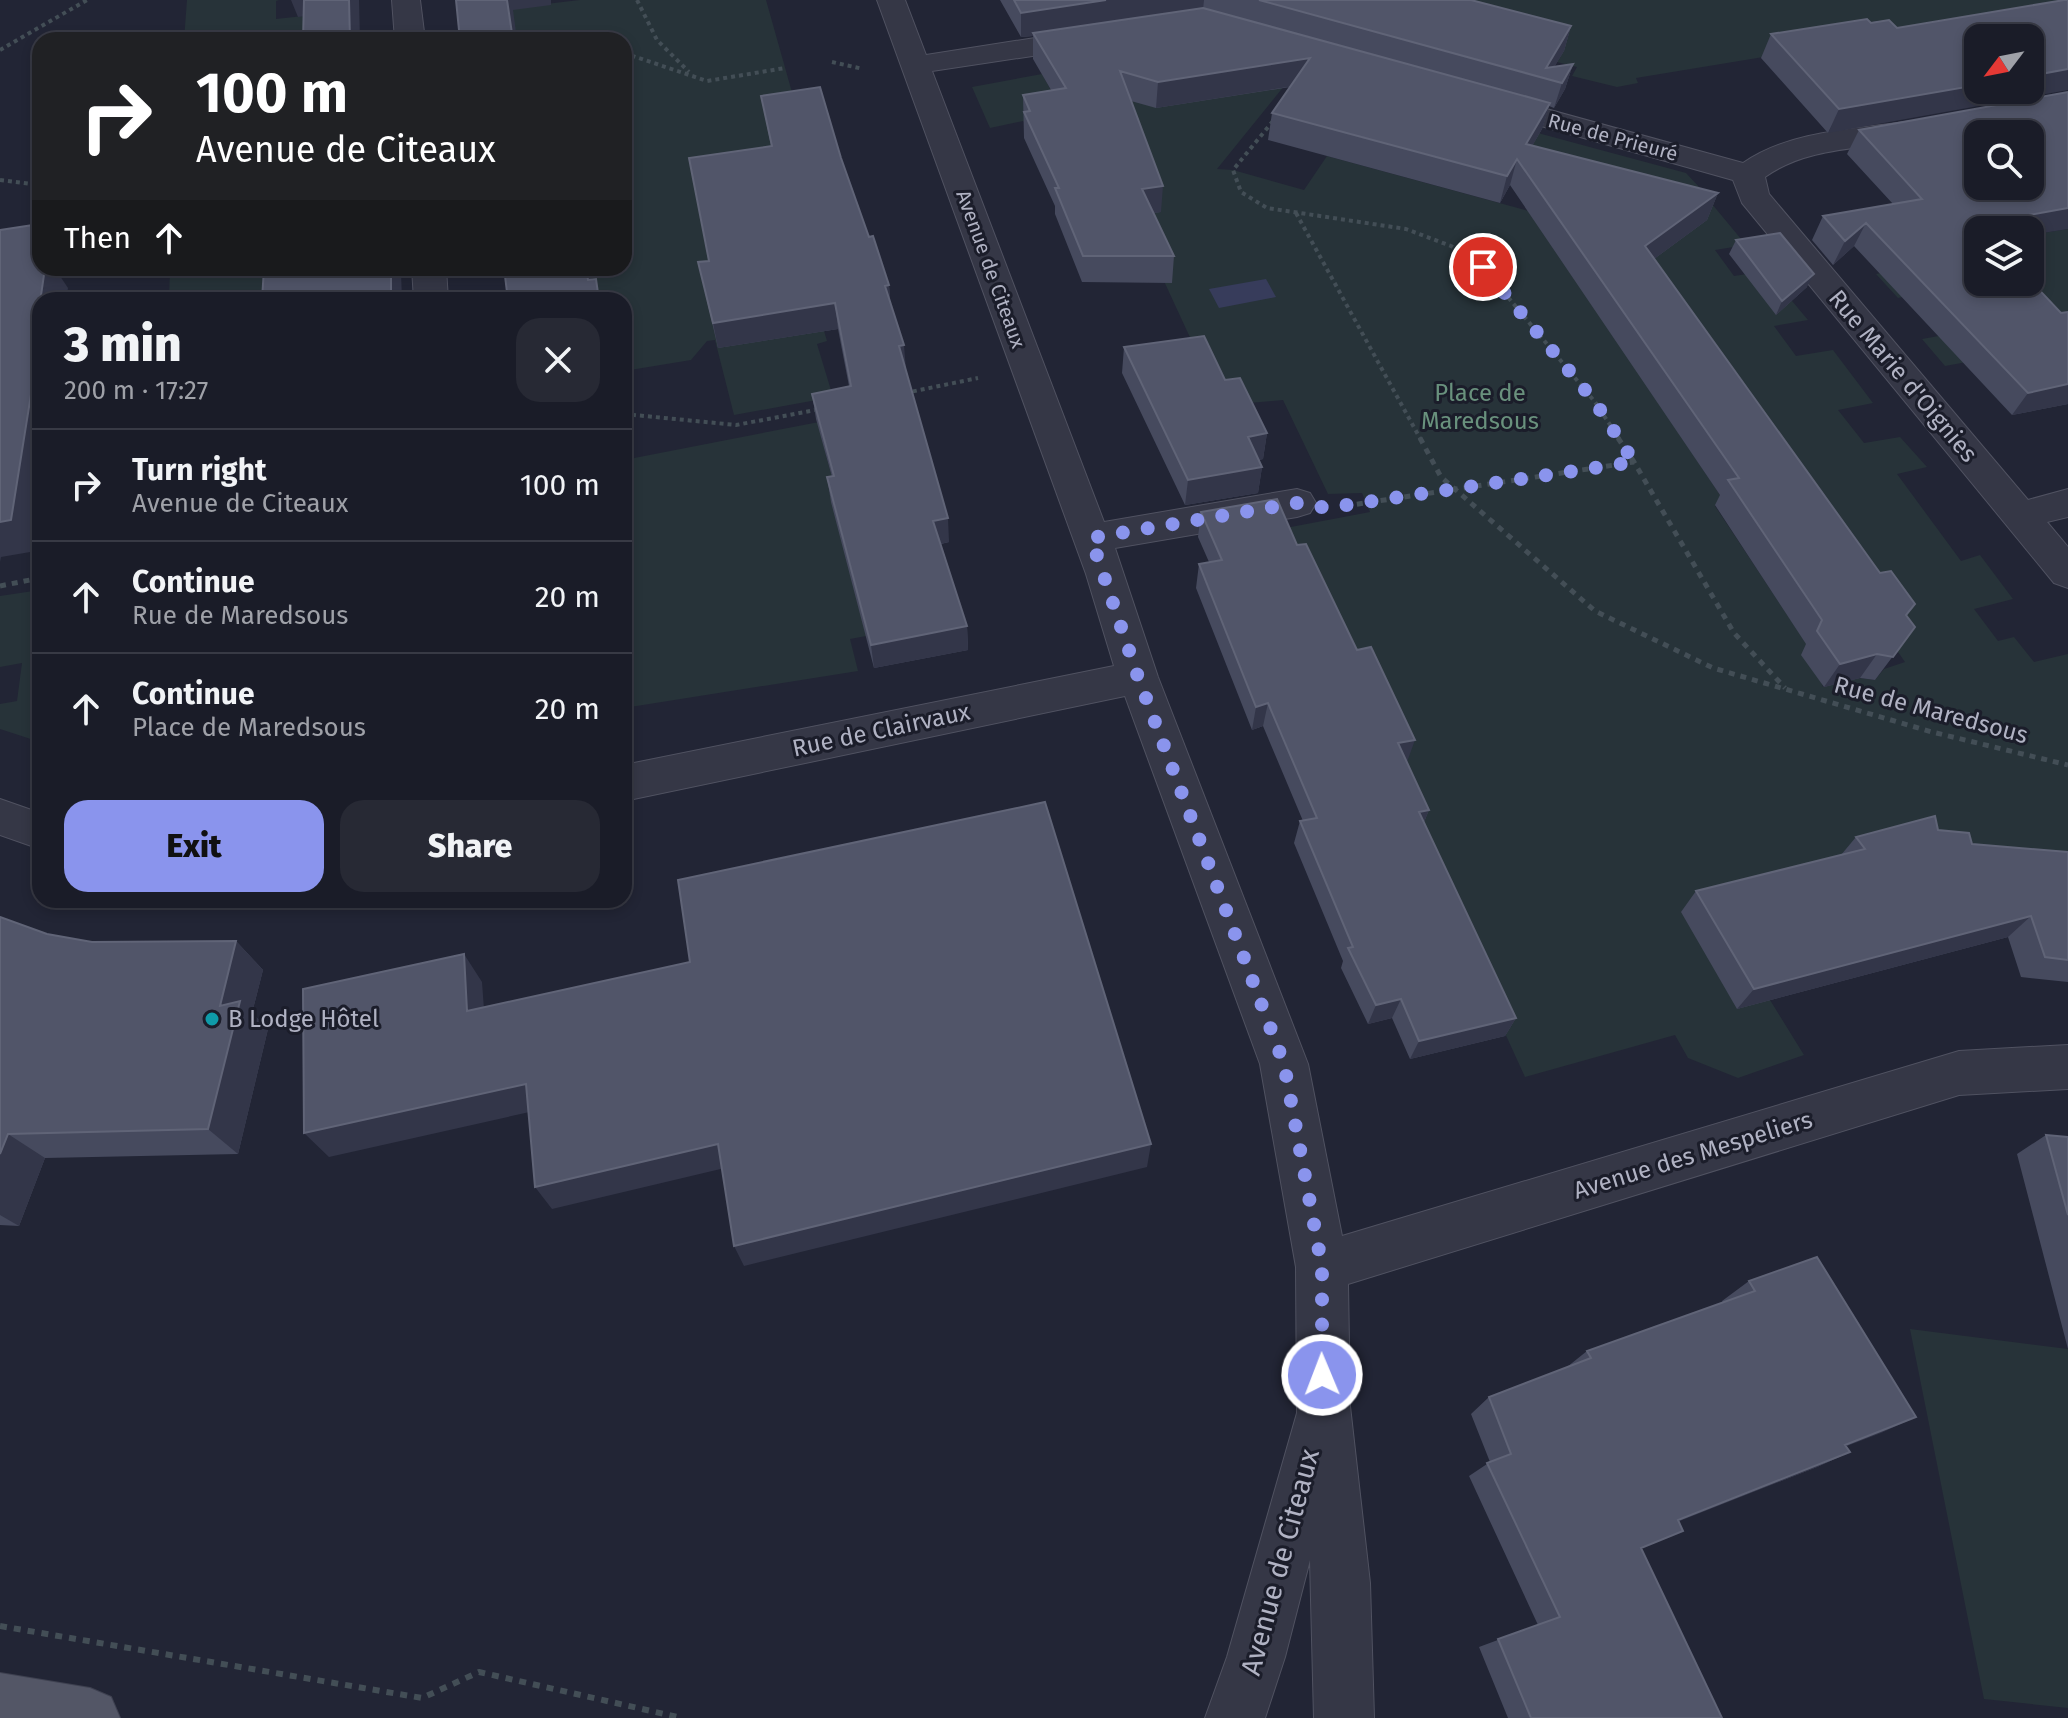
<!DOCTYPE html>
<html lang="en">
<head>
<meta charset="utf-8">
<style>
  body { margin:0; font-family:"Fira Sans",sans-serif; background:#272934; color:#f1f3f6; height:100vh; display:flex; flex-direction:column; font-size:30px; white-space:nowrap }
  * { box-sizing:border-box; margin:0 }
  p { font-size:26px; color:#9fa1a8 }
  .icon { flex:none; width:44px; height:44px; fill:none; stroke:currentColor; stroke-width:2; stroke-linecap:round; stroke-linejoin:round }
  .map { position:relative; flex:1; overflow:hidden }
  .panel { position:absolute; left:32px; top:292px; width:600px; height:616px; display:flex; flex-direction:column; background:#1a1c28; border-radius:24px; box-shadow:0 4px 12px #0003,0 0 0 2px #383a45 }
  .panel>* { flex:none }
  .banner { position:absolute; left:32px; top:32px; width:600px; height:244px; border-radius:24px; box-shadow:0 4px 12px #0003,0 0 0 2px #383a45; background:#202124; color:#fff; overflow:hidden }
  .needle { width:52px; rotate:238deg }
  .tools { position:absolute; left:1964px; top:24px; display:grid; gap:16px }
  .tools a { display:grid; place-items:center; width:80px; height:80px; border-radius:16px; background:#1a1c28; box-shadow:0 4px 12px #0003,0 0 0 2px #383a45; font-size:40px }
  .pin { position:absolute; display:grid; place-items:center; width:68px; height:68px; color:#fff; margin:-34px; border:4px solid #fff; border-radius:50%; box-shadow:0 2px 8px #0007 }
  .me { position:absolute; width:88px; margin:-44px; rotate:359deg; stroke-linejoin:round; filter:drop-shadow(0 0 6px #0008) }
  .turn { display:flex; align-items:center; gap:28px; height:168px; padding:0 32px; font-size:36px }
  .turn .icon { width:104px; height:104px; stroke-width:2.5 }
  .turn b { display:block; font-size:56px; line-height:68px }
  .then { display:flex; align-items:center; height:76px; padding:0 32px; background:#0003; gap:16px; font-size:30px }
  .round { display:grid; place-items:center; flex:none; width:84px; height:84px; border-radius:24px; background:#272934 }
  .head { display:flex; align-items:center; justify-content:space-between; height:136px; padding:0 32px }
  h1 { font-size:48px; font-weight:800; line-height:60px }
  .action { display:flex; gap:16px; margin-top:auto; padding:16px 32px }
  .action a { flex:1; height:92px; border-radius:24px; background:#8a94ed; color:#111; font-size:32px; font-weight:800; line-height:92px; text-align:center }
  .action a+a { background:#272934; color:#f1f3f6 }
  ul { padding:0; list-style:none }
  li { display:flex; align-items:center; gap:24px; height:112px; padding:0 32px; border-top:2px solid #383a45 }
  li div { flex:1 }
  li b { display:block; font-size:30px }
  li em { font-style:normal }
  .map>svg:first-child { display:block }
  .green { fill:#273339 }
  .water { fill:#373c5b }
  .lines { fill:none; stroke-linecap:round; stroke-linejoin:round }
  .minor-casing { stroke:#505261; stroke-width:2 }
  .major-casing { stroke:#3e4150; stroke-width:2 }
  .path-far2 { stroke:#434e56; stroke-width:4; stroke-dasharray:4 4; stroke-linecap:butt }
  .path-far1 { stroke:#434e56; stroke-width:5; stroke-dasharray:6 6; stroke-linecap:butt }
  .path { stroke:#434e56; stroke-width:6; stroke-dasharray:7 7; stroke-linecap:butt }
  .minor { fill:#353746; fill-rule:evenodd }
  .major { fill:#535666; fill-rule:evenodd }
  .wall { fill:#464a5e }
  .shaded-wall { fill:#333649 }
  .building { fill:#515569; stroke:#606477; stroke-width:2; fill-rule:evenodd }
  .route { stroke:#8a94ed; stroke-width:14; stroke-dasharray:0 25.2 }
  .culture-dot { fill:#0f9aa8; stroke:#1b1d2a; stroke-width:3 }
  .labels { text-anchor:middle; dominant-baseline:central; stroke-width:6; stroke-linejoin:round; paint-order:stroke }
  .far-street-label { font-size:20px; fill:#b0b2c3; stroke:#1b1d2a }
  .street-label { font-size:24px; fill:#b0b2c3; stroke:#1b1d2a }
  .park-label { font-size:24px; fill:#69917d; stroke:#1b1d2a }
  .poi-label { font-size:24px; fill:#b0b2c3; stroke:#1b1d2a; text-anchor:start }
  .near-street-label { font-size:28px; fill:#b0b2c3; stroke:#1b1d2a }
</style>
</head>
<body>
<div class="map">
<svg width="2068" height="1718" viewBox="0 0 2068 1718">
  <rect width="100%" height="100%" fill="#222535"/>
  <!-- green -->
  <path class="green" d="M187 0H279L276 1V19L313 15V40H184Z
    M580 0H766L795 103 817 307 827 341 817 344 833 397 734 415 715 340 707 341 691 360 624 371V300H595L573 268H624V40H515L512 8Z
    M1348 0H2068V26L1978 38 1855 42 1636 78 1638 83 1617 87 1572 76 1577 67 1557 62 1564 51Z
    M1297 70 1217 169 1233 170 1304 190 1327 156 1532 212 1726 504 1715 506 1806 643 1823 687 1860 678 1875 680 1884 669 1905 662 1573 185 1463 157 1368 87 1686 173 1700 188 1657 194 1712 204 1746 245 1715 250 1734 276 1767 271 1808 320 1774 326 1796 356 1833 350 1873 403 1838 410 1864 443 1900 437 1927 467 1897 474 1961 561 1980 555 2013 599 1974 609 1998 641 2014 637 2034 662 2068 654V873L1770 1000 1804 1055 1738 1078 1688 1058 1675 1035 1525 1077 1275 530 1370 512 1362 493 1328 494 1283 400 1237 404 1200 359 1163 279 1023 121 990 128 972 87 1042 74 1054 96Z
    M2068 229V332L2044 348 1945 366 1922 339 1950 334 1917 294 1898 298 1876 274 1971 256 1978 282H2030V235Z
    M170 268H278L288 300H169Z
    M819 422 827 459 877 634 850 639 858 671 624 708V640L630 639 628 629H624V460Z
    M40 590V742L0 729V704L17 701 22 663 0 667V596Z
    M1910 1329 2068 1349V1708L1984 1699Z"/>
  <!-- water -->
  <path class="water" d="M1266 279 1276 297 1219 308 1209 289Z"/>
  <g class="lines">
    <!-- minor casing -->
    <g class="minor-casing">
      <path id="minor" d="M392 0H420L425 40H395Z
        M877 0H905L926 55 1092 29 1102 32 1107 38 1102 44 1092 47 932 71 1104 522 1297 489 1310 493 1316 503 1310 513 1297 517 1115 548 1158 677 1308 1064 1342 1236 1959 1051 2068 1045V1089L1959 1095 1348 1284 1350 1406 1370 1583 1374 1718H1314L1310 1560 1285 1657 1265 1718H1205L1227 1657 1297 1413 1296 1267 1260 1064 1125 696 624 801V765L1114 666 1086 574Z
        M1488 93 1743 163C1790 130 1858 129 1913 121L1924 123 1928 130 1924 137C1871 150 1811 144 1765 177L1769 194 2028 500 2068 489V517L2047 522 2068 547V588L2054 583 1742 203 1733 180 1477 108 1473 102 1477 96Z
        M412 268H446L448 300H414Z
        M0 799 40 813V849L0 835Z"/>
    </g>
    <!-- major casing -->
    <g class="major-casing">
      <path id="major" d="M0 1673 90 1688 111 1697 120 1718H0Z"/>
    </g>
    <!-- path-far2 -->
    <path class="path-far2" d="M637 0 657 40 689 72
      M0 50 87 0
      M624 53 707 81 785 68
      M832 62 863 69
      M1273 121 1233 170 1241 192 1267 208 1406 229 1451 246 1483 267 1595 402 1620 440
      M0 180 40 185
      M1296 213 1421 440
      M905 393 978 378
      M624 414 736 425 821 409"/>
    <!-- path-far1 -->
    <path class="path-far1" d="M1420 438 1441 477 1595 611 1713 668 1932 732 2068 765
      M1618 438 1634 462
      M1345 506 1634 462 1734 633 1785 688
      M0 586 40 578"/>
    <!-- path -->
    <path class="path" d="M0 1626 422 1698 479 1672 682 1718"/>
    <!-- minor -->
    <use href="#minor" class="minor"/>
    <!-- major -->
    <use href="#major" class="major"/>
  </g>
  <!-- wall -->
  <path class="wall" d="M1000 0H1471L1571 26 1564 51 1554 67 1573 64 1565 89 1554 108 1549 106 1542 129 1532 146 1718 193 1707 220 1654 259 1880 573 1915 604 1906 616 1915 627 1875 680 1860 678 1824 687 1801 655 1806 644 1715 505 1720 495 1510 185 1500 203 1268 140 1272 113 1290 87 1156 108 1131 101 1161 212 1153 213 1174 256 1172 283 1082 282 1055 214V206L1024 138 1023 95 1051 90 1033 59V36L1021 37Z
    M1889 20 1828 133 1761 58 1771 34Z
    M761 96 841 158 869 237 889 285 890 302 906 370 949 542 941 544 967 626 968 650 874 668 831 502 827 477H832L816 419 812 394 849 386 838 329 718 348 704 288 709 261 771 146Z
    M1859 130 1978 230 2061 313 2068 312V404L2012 415 1854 246 1833 265 1812 240 1823 216 1893 204 1847 154Z
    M1736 240 1807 287 1776 315 1729 254Z
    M1124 347 1225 380 1267 433 1263 459 1259 460 1262 467 1258 493 1185 505 1122 373Z
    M1201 512 1297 545 1407 762 1429 810 1424 822 1516 1018 1505 1036 1410 1059 1392 1018 1368 1024 1341 968 1343 961 1294 843 1300 821H1303L1263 726 1252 730 1196 588 1199 564 1209 562 1198 537Z
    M1938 830 1972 844 2068 852V982L2021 977 2008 937 1737 1009 1681 912 1696 891 1841 855 1856 837Z
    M0 917 47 934 92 942 236 941 263 970 252 1013 268 1029 238 1154 45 1158 19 1226 0 1225Z
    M2046 1135 2068 1137V1349L2017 1154Z
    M1749 1281 1916 1417 1846 1446 1850 1452 1817 1467 1678 1521 1641 1548 1722 1718H1508L1479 1647 1538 1625 1469 1476 1490 1462 1471 1414 1489 1397 1567 1367 1587 1351 1723 1303 1722 1301Z"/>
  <!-- shaded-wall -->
  <path class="shaded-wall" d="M291 0H308L314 15 298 17Z
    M349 0H359L360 40H350Z
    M507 0H551V5L513 10 517 40H513Z
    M1106 0H1204L1203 10 1033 33V36L1021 37V13Z
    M1571 26 1564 51 1547 79 1546 68Z
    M1310 58 1306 84 1156 108 1158 82Z
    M1573 64 1565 89 1554 108 1562 83Z
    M2068 69V90L1828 133 1839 109 1978 85V90H2030V76Z
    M1550 103 1542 129 1521 165 1526 144Z
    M1517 159 1510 185 1500 203 1507 176Z
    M1163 186 1161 212 1140 215 1142 189Z
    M1718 193 1707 220 1635 273 1645 246Z
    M2068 208V229L2030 235V230H1978V224Z
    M1866 223 1854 246 1833 265 1845 241Z
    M45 268H61L60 276 68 288 66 300H40V524L36 551 1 557 0 562V522L35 336Z
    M391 268H410L409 270 401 272 402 300H391Z
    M586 268H590L595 300 588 280Z
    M1814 274 1807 287 1776 315 1782 301Z
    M889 285 891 311 885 286Z
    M835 303 838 329 718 348 713 323Z
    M904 345 906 370 899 346Z
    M2068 384V404L2012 415 2028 393Z
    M1267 433 1263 459 1244 463 1248 437Z
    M1262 467 1258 493 1185 505 1188 480Z
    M948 518 949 542 935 545 933 521Z
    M967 626 968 650 874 668 871 645Z
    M1877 654 1860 678 1824 687 1840 664Z
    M1268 703 1263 726 1252 730 1256 707Z
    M1415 740 1407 762 1398 743Z
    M1429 810 1420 831 1419 812Z
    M2031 916 2008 937 1737 1009 1754 989Z
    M236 941 263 970 252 1013 268 1029 238 1154 208 1129 220 1006Z
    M464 954 482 982 486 1037 467 1011Z
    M1401 999 1392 1018 1368 1024 1376 1005Z
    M1516 1018 1505 1036 1410 1059 1419 1041Z
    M526 1084 543 1109 329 1157 304 1133Z
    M8 1134 45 1158 19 1226 0 1215V1154Z
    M718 1144 729 1167 552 1209 535 1187Z
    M1151 1144 1147 1167 744 1266 734 1246Z
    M1916 1417 1881 1433 1813 1459 1845 1445Z
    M1850 1452 1817 1467 1652 1532 1678 1520Z"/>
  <!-- building -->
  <path class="building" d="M304 0H349L350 40H303Z
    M456 0H507L513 40H460Z
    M1014 0H1106L1021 13Z
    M1259 0H1471L1571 26 1546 68 1573 64 1562 83Z
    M2064 0H2068V69L2030 76V38H1978V85L1839 109 1771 34 1867 19 1871 23 1889 20 1897 28Z
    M1203 8 1550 103 1526 144 1718 193 1645 246 1880 573 1891 571 1915 604 1906 615 1915 627 1893 657 1877 654 1840 664 1817 631 1822 620 1728 480 1739 478 1517 159 1507 176 1272 113 1310 58 1158 82 1120 71 1163 186 1142 189 1174 256H1083L1055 188H1059L1024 112 1030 111 1023 95 1066 88 1033 33Z
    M820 87 841 158 869 237 873 236 889 285 885 286 904 345 899 346 948 518 933 521 967 626 871 645 827 477 834 476 812 394 851 386 835 303 713 323 698 262 709 261 689 158 772 146 761 96Z
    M2068 92V208L1978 224 1984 230H1978V282H2030V280L2061 313 2068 312V384L2028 393 1866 223 1845 241 1823 216 1922 199 1859 130ZM1978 134H2030V186H1978Z
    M40 224V237L37 256 40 255V268H45L35 336 40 335V338L11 520 0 522V230Z
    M1780 233 1814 274 1782 301 1736 240Z
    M264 268H391V300H262Z
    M504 268H586L588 280 596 279 599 300H508Z
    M1204 336 1225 380 1240 378 1267 433 1248 437 1262 467 1188 480 1124 347Z
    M1277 499 1297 545 1306 544 1357 650 1371 647 1415 740 1398 743 1429 810 1419 812 1516 1018 1419 1041 1401 999 1376 1005 1348 948 1353 947 1300 821 1317 818 1268 703 1256 707 1199 564 1222 560 1201 512Z
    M1045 802 1151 1144 734 1246 718 1144 535 1187 526 1084 304 1133 303 989 464 954 467 1011 690 962 678 880Z
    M1935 816 1938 830 1969 833 1972 844 2068 852V960L2045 957 2031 916 1754 989 1696 891 1865 849 1856 837Z
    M0 917 47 934 92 942 236 941 220 1006 240 1001 208 1129 8 1134 0 1154Z
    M2046 1135 2068 1137V1215Z
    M1817 1257 1916 1417 1845 1445 1850 1452 1678 1520 1683 1531 1641 1548 1722 1718H1531L1498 1639 1560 1617 1487 1463 1511 1454 1489 1397 1591 1358 1587 1351 1755 1291 1749 1281Z"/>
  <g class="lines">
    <!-- route -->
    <path class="route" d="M1322 1375V1267L1284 1064 1138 677 1091 538 1297 503 1327 508 1634 462 1595 402 1483 267"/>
  </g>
  <!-- markers -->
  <circle class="culture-dot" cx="212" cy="1019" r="8"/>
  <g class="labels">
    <!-- far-street labels -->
    <g class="far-street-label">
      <text transform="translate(1613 137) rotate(15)">Rue de Prieuré</text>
      <text transform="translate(991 269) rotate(70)">Avenue de Citeaux</text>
    </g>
    <!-- street labels -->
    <g class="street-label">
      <text transform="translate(1903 376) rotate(50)">Rue Marie d'Oignies</text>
      <text transform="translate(1931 710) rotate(15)">Rue de Maredsous</text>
      <text transform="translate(881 730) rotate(-12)">Rue de Clairvaux</text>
      <text transform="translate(1693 1155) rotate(-17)">Avenue des Mespeliers</text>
    </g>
    <!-- park labels -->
    <g class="park-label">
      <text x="1480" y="393">Place de<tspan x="1480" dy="28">Maredsous</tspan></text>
    </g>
    <!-- poi labels -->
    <g class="poi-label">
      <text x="228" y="1019">B Lodge Hôtel</text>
    </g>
    <!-- near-street labels -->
    <g class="near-street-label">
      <text transform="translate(1280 1562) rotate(-75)">Avenue de Citeaux</text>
    </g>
  </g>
</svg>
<div class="tools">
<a><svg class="needle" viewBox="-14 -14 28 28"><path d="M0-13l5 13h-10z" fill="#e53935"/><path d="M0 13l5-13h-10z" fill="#9fa1a8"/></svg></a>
<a><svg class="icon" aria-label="search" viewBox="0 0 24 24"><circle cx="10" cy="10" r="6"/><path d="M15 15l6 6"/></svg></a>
<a><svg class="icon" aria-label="layers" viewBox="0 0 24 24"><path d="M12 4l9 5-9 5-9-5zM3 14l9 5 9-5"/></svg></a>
</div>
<div class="pin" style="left:1483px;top:267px;background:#d93025"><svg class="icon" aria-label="arrive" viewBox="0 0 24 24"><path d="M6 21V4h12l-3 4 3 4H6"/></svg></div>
<svg class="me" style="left:1322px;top:1375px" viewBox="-20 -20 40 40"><circle r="17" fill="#8a94ed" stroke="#fff" stroke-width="3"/><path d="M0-11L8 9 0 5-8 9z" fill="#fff"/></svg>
<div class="banner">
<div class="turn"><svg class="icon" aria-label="right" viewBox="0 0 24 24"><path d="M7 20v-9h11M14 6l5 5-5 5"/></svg><div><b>100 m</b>Avenue de Citeaux</div></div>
<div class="then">Then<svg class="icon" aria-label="ahead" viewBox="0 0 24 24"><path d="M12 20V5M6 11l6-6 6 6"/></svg></div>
</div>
<section class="panel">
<div class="head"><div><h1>3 min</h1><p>200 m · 17:27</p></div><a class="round"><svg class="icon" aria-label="close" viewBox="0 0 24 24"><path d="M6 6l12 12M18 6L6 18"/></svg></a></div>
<ul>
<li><svg class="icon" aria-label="right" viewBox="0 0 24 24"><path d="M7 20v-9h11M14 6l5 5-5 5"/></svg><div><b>Turn right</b><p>Avenue de Citeaux</p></div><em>100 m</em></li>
<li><svg class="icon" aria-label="ahead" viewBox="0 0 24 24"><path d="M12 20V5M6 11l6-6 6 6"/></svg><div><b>Continue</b><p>Rue de Maredsous</p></div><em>20 m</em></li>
<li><svg class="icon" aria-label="ahead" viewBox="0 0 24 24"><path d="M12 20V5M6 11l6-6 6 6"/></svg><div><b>Continue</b><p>Place de Maredsous</p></div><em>20 m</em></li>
</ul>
<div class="action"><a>Exit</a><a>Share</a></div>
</section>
</div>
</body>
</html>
